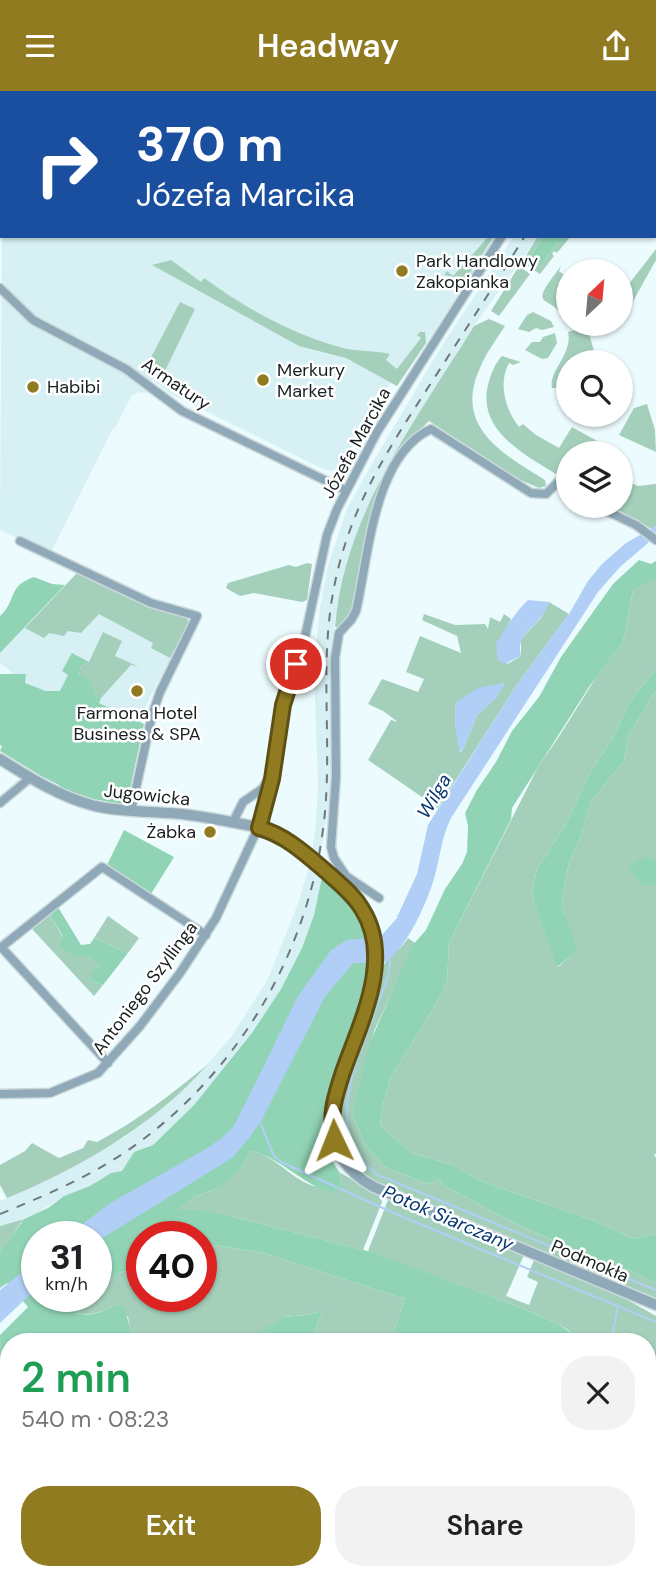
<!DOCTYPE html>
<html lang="en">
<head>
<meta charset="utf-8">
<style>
  body { margin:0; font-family:"DM Sans",sans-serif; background:#f2f2f2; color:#202124; height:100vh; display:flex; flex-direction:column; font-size:26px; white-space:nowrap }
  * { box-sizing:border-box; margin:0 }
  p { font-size:23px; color:#757577 }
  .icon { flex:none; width:38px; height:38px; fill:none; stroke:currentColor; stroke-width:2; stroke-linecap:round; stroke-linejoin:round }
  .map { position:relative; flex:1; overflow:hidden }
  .side { position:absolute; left:0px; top:1242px; width:656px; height:247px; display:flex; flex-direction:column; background:#fff; border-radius:28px 28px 0 0; box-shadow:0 2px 5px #0004 }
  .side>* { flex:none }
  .top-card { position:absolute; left:0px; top:0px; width:656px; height:147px; box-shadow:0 2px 5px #0004; background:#1a4fa0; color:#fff; overflow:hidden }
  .needle { width:46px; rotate:26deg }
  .fabs { position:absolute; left:556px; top:168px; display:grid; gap:14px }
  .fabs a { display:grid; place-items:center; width:77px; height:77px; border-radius:50%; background:#fff; box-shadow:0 2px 5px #0004; font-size:35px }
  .speed { position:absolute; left:21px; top:1130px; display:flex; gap:14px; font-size:35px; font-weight:700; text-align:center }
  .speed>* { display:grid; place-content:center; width:91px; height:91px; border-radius:50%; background:#fff; box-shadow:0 2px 5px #0004; line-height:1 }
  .speed small { font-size:18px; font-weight:400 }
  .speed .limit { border:10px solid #d22; background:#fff; color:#111 }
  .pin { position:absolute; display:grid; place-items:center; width:60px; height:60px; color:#fff; margin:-30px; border:4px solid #fff; border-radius:50%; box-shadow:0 2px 7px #0007 }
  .me { position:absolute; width:77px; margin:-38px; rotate:358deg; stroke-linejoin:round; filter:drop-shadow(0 0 5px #0008) }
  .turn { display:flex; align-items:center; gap:24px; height:147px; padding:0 21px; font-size:32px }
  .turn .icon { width:91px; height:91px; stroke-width:2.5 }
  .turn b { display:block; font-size:49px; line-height:60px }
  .round { display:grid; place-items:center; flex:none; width:74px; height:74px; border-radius:28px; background:#f2f2f2 }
  .overview { display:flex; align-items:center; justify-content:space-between; height:119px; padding:0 21px }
  h1 { font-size:42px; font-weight:600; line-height:52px; color:#1e9e55 }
  .action { display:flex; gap:14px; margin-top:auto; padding:14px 21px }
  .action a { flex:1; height:80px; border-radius:28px; background:#907b21; color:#fff; font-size:28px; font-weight:600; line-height:80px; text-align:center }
  .action a+a { background:#f2f2f2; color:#202124 }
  header { display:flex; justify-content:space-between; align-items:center; height:91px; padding:0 21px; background:#907b21; color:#fff; font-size:32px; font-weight:600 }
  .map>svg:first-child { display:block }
  .built { fill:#d7f0f4 }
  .green { fill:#a4d0bb; fill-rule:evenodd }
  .forest { fill:#91d4b5 }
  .water { fill:#b0cef6 }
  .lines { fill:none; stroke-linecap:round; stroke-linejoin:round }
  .stream { stroke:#b0cef6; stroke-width:2 }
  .minor-casing { stroke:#cad8da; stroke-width:11 }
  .tertiary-casing { stroke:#cad8da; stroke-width:13 }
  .secondary-casing { stroke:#cad8da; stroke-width:14 }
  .primary-casing { stroke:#cad8da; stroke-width:16 }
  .motorway-casing { stroke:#cad8da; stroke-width:18 }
  .minor { stroke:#8fa9b8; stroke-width:8 }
  .tertiary { stroke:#8fa9b8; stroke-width:10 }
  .secondary { stroke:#5b8298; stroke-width:10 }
  .primary { stroke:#346781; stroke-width:12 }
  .motorway { stroke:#064f6d; stroke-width:14 }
  .tram { stroke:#6e787a; stroke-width:2 }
  .rail { stroke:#6e787a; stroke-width:2; stroke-dasharray:9 9; stroke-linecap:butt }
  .route-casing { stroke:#5e5015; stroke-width:18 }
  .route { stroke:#907b21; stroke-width:12 }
  .poi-dot { fill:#907b21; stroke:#fff; stroke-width:2.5 }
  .labels { text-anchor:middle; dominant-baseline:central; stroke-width:5; stroke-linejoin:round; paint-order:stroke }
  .poi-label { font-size:18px; fill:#191f20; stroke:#fff; text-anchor:start }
  .street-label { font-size:18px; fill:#191f20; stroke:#fff }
  .water-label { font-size:19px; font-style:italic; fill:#063771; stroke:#fff }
</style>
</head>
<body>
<header><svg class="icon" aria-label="menu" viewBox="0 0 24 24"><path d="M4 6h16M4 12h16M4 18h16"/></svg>Headway<svg class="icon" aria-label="share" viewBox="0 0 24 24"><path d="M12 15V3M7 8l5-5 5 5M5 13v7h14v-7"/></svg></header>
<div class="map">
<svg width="656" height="1488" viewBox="0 0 656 1488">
  <rect width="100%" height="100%" fill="#ecfbfe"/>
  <!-- built -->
  <path class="built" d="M153 0H590L589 2Z
    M2 125V145H498L397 295 390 292 338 378 333 380 323 378 169 302 153 289 146 302 139 301 132 304 115 337H113L50 463 0 439Z
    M514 145H538L474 235 419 321 379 390 349 464 339 505 332 548 331 569 333 684 320 768 312 762 316 734 318 692 314 578 320 516 328 475 346 420 370 376 440 258Z
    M78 481 154 517 187 527 189 532 146 614 129 704 127 710 122 713 104 711 60 697 96 615 60 600H46L25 592 0 572V562Z
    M309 775 322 786 314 824 302 857 281 898 253 942 194 1014 153 1054 134 1061 122 1080 111 1082 90 1095 64 1105 34 1124 0 1135V1110L29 1098 125 1046 194 988 231 946 267 890 299 810Z"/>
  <!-- green -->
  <path class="green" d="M489 145H494L463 193 454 186 444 184 447 180 453 185Z
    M538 145H543L528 169 542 172 558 151 571 145 557 162 554 160 552 163 554 165 540 183 522 171Z
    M656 158V169L632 212 621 216V201H626L630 210 633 209 628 194Z
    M171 169 201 191 204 187C245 217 293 244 343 257 359 261 373 259 390 263L386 269 397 278 421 247 417 244 420 241H425L426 252 397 295 346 267 299 255 152 174Z
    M519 175 530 183 499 225 491 220Z
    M561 175 559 180 569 188V231L566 232C553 199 523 224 561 175Z
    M180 211 195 218 163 284 147 274Z
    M533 221 551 230 554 236 542 239 536 237 529 241 518 238 527 224Z
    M489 228 505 235C496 249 486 262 480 277 453 336 503 363 545 389L546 395 539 397 518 388 429 330 411 348 384 393 355 515 348 528 338 536H335C344 423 416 329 474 235Z
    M587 235 594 260 579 271H569V287L557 297H552C548 280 573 263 568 241Z
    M555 242 557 252 548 267 542 268 525 259 532 251H540L543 246Z
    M502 265 521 271 513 274 509 272C498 292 505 318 519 336L523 333 536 344 559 357 572 336 599 351 598 354 605 357 604 360 608 362H569V391C535 369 476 344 488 294 491 283 495 272 502 265Z
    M647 313 655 339 656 361 619 344 634 317Z
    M621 388 638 395 656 393V435L652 438 611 415H621Z
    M307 472 312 473 307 509 302 511 254 502 240 505 226 497 228 492 289 474 296 476Z
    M78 481 154 517 187 527 189 532 170 567 151 557 153 552 99 523 81 542 68 540 64 545 49 542 44 547 25 537Z
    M656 487V578L630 610 614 645 590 682 566 733 537 778 532 804 558 876 577 859 561 815 569 771 581 745 591 711 624 670 628 645 656 599V1063H654L656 1067V1145L650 1143 633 1148 595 1130 481 1090 453 1074 411 1062 380 1034 384 1009 391 986 442 903 447 890 449 852 538 676 560 644 597 585 623 551 633 499Z
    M549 511 569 523 516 595 438 717 368 669 391 629 398 631 383 620 368 613 382 588 418 601 424 588 406 581 420 545 461 562 457 545 422 529 424 523 455 534 485 533 488 538 490 526 500 531 504 523 511 528 507 537V573L521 565V548L541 527ZM504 592 496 607 477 624 464 656 460 662 455 630 456 611 489 596Z
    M103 541 122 550 115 565 139 576 131 574 101 607 96 605 92 591 79 584 81 575 89 571Z
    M50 824 74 865H89L101 878 89 890 103 894 94 905 32 838Z
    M108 825 139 847 128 862 94 847Z
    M408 847 415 852 374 940 352 1023 366 1055 385 1076 428 1093 440 1088 443 1094 512 1131 611 1175 629 1179 656 1192V1207L378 1092C310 1051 347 985 368 927 374 911 375 891 383 875 387 867 401 859 408 847Z
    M207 974C156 1033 78 1078 7 1107L0 1094V1074L25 1060 32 1052 59 1067 83 1057 88 1049 97 1051C137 1030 172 1003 207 974Z
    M252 1060C276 1065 292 1089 314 1095 322 1097 333 1095 342 1095L339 1081 380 1105 382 1111 363 1159 231 1125 175 1120 196 1105 216 1098 240 1078Z
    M388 1109 524 1164 506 1205 529 1214 538 1191 527 1186 534 1169 619 1204 656 1225V1312L648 1318V1251H576V1247L568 1239 558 1233 514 1214 368 1160Z
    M24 1128C14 1139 10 1152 0 1162V1135Z
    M201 1152 264 1162 405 1208 390 1251H311L322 1220 305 1224 284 1226 250 1251H139L130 1236 128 1226 115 1214C103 1221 90 1225 76 1222L78 1213 84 1206H96V1198L121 1181 137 1179 142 1176V1206H201Z
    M1 1345 9 1347V1440L0 1438Z
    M656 1392V1438L648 1444V1393Z
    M152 1481H435L421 1488H173Z"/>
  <!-- forest -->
  <path class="forest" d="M543 145H569L565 150 558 151 542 172 531 174 528 169Z
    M639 469 651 473 656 470V488L633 499 623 551 589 596 512 717 511 728 449 852 447 890 442 903 391 986 384 1009 380 1034 411 1062 453 1074 481 1090 595 1130 633 1148 650 1143 656 1145V1192L629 1179 611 1175 512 1131 443 1094 440 1088 428 1093 385 1076 366 1055 352 1023 368 956 412 855 426 839 445 798 462 773 467 761 468 735 465 722 477 699 496 671 512 640 539 606 561 566 613 493Z
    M34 486 52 493 65 494 0 562V525C17 510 7 495 34 486Z
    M72 562 89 571 81 575 79 583 92 591 96 605 101 607 99 612 144 633 128 707 122 713 93 708 60 697 59 694 41 685 0 660 2 655 0 654V583H26L25 592 46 600H60L68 584 62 580Z
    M656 578V599L628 645 624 670 591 711 581 745 569 771 561 815 578 859 557 876 532 804 537 778 566 733 590 682 614 645 630 610Z
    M124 739 174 766 151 803 107 774Z
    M646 765 656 770V793L641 795 628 776Z
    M322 786 350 810 362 828 366 846 367 874 366 893 318 1046 339 1081 342 1095 332 1102C302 1093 279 1066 252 1060L240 1078 225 1092 216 1098 196 1105 177 1119H197L231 1125 375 1162 514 1214 558 1233 567 1239 576 1247V1251H390L405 1208 264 1162 201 1152V1146H142V1176L137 1179 121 1181 96 1198V1146H37V1206H84L78 1213 76 1222C89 1226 103 1221 115 1214L124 1216 130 1236 139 1251H67L56 1243 47 1251H9V1347L1 1345 0 1244 28 1216 7 1192 0 1197V1162L24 1128 48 1117 64 1105 90 1095 111 1082 122 1080 134 1061 153 1054 194 1014 252 942 281 898 302 857 314 824Z
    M58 816 81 854 90 853 94 847 128 862 103 894 89 890 94 879 100 877 89 865H74L60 856 63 845 50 824Z
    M322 1220 311 1251H250L258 1242 284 1226 305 1224Z"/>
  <!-- water -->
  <path class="water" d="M656 435V445L620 476 598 501 451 727C441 748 441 762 435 784 428 810 407 858 384 872H353L325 906 262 1028 250 1046 232 1067 96 1151V1146H65L112 1111 206 1058 222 1047 233 1036 245 1013 298 905 331 859 347 849 380 846 398 826 396 824H398L417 783 428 734 516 595 569 523 588 490 602 473 626 452Z
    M528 509 549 511C547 516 544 522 541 526 531 540 516 545 521 565L504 573 498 569 496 552C507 537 514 522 528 509Z
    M506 592 496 607 477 624 464 656 459 662 455 630 456 611 478 597Z
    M37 1169V1197L0 1232V1199Z"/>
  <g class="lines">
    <!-- stream -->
    <path class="stream" d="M390 868C390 885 383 900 377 915 357 968 320 1043 378 1084L656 1199
      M260 1031 274 1065 281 1071 396 1123 656 1231
      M611 1251 618 1215
      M635 1482 636 1480
      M622 1485 625 1480
      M502 1488 510 1480
      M513 1488 521 1480
      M631 1488 632 1487"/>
    <!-- minor casing -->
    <g class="minor-casing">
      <path id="minor" d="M593 2 594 0
        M0 197 33 229 126 278 182 320 345 399
        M596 415 636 434 656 449
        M20 450 151 512 197 525 160 601 152 624 131 720
        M0 712 30 687
        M233 731 243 711 262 698 271 685
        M379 807 346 785 334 767 331 756 336 685 335 567 339 542 351 529 356 520C369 465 373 365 431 338L531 402 546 403 558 391 569 398
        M1 856 108 972
        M0 857 102 776 206 844
        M0 1003 50 1002 98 982 140 935 180 882 216 827 264 724 272 688 283 613 303 555 327 444 337 418 377 341 502 145
        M648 1456 656 1444
        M626 1488 631 1480"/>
    </g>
    <!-- tertiary casing -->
    <g class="tertiary-casing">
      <path id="tertiary" d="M0 668C30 687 60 706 95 715 126 722 158 720 189 724 205 726 221 729 236 732 248 734 261 736 272 741 293 750 311 767 327 782 343 796 359 810 368 829 406 914 266 1037 374 1096L656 1214"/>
    </g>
    <!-- secondary casing -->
    <g class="secondary-casing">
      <path id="secondary" d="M648 1334 656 1329
        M648 1349 656 1343"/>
    </g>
    <!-- primary casing -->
    <g class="primary-casing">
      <path id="primary" d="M95 2 96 0
        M105 2 107 0
        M0 95 2 94
        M0 109 2 107"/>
    </g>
    <!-- motorway casing -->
    <g class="motorway-casing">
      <path id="motorway" d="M0 1449 9 1451
        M0 1465 9 1467
        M64 1480 89 1488
        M119 1480 141 1488
        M0 1481 14 1488
        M435 1488 450 1480
        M478 1488 484 1480"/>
    </g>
    <!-- minor -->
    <use href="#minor" class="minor"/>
    <!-- tertiary -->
    <use href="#tertiary" class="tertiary"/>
    <!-- secondary -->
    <use href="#secondary" class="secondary"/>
    <!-- primary -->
    <use href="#primary" class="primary"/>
    <!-- motorway -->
    <use href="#motorway" class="motorway"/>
    <!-- tram -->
    <path class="tram" d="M33 0 34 2
      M0 42 2 43"/>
    <!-- rail -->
    <path class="rail" d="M617 2 619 0
      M0 1123C44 1105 87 1087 127 1060 243 980 317 849 326 708 331 623 317 552 341 467 359 401 396 346 433 289 464 241 495 193 525 145"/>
  </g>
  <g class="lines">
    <!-- route casing -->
    <g class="route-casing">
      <path id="route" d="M296 573 283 614 272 688 259 737C286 744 308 765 329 783 341 794 354 804 362 818 394 868 360 932 343 981 335 1005 329 1024 334 1049"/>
    </g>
    <!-- route -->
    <use href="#route" class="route"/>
  </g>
  <!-- markers -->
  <g class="poi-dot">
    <circle cx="402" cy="180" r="7"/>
    <circle cx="263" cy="289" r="7"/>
    <circle cx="33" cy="296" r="7"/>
    <circle cx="137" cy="600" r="7"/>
    <circle cx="210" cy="741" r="7"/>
  </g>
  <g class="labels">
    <!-- poi labels -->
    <g class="poi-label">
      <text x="416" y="170">Park Handlowy<tspan x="416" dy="21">Zakopianka</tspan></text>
      <text x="277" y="279">Merkury<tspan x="277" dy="21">Market</tspan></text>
      <text x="47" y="296">Habibi</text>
      <text x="137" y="622" text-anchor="middle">Farmona Hotel<tspan x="137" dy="21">Business &amp; SPA</tspan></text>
      <text x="196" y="741" text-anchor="end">Żabka</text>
    </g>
    <!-- street labels -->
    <g class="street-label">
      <text transform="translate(176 293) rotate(34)">Armatury</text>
      <text transform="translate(356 352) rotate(-61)">Józefa Marcika</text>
      <text transform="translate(147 704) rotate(6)">Jugowicka</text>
      <text transform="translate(145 897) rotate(-53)">Antoniego Szyllinga</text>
      <text transform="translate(590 1170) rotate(23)">Podmokła</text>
    </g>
    <!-- water labels -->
    <g class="water-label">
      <text transform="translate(434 705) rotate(-59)">Wilga</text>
      <text transform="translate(448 1127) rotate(23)">Potok Siarczany</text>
    </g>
  </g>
</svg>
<div class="fabs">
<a><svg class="needle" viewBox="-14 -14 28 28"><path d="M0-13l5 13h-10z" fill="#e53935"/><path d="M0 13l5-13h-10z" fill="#757577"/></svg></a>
<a><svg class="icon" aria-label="search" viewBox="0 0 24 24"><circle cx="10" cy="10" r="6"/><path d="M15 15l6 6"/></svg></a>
<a><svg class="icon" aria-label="layers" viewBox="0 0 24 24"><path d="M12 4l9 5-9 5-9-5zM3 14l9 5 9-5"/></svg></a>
</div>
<div class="speed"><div>31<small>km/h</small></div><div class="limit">40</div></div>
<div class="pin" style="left:296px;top:573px;background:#d93025"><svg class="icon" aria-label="arrive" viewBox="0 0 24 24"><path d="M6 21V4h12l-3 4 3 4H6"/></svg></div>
<svg class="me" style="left:334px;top:1049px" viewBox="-20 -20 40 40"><path d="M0-17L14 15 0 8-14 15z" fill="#907b21" stroke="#fff" stroke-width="4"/></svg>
<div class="top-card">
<div class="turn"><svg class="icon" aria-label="right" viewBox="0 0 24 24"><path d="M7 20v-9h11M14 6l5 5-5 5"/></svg><div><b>370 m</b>Józefa Marcika</div></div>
</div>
<section class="side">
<div class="overview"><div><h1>2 min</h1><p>540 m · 08:23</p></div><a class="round"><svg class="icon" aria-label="close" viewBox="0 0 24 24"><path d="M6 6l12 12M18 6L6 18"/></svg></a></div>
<div class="action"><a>Exit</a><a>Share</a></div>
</section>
</div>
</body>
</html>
